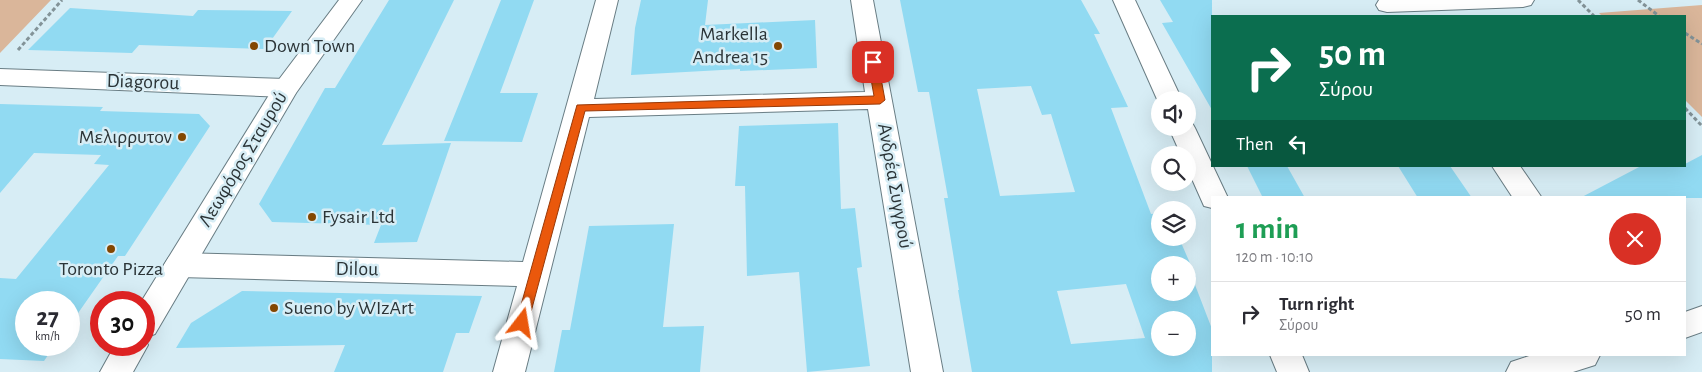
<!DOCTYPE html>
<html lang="en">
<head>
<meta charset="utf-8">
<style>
  body { margin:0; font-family:"Alegreya Sans",sans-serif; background:#f2f2f3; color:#2b2b33; height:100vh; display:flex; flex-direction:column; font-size:19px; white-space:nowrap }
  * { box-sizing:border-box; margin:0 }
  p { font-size:16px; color:#7c7c81 }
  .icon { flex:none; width:28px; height:28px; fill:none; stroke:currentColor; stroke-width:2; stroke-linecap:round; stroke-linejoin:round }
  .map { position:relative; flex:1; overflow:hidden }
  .side { position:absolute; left:1211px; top:196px; width:475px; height:160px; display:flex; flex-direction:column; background:#fff; border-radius:0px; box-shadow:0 5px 20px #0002 }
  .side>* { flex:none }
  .banner { position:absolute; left:1211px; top:15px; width:475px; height:152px; border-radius:0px; box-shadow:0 5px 20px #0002; background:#0b6e4f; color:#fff; overflow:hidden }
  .buttons { position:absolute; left:1151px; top:91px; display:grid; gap:10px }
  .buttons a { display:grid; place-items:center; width:45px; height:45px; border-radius:50%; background:#fff; box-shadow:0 5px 20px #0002; font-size:25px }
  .speed { position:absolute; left:15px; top:291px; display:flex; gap:10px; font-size:25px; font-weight:700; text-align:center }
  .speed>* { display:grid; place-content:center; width:65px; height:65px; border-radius:50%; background:#fff; box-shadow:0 5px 20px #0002; line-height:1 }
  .speed small { font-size:12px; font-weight:400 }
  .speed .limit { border:8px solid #d22; background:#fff; color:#111 }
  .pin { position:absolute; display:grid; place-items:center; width:42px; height:42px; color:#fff; margin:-21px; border-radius:10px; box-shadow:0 2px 8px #0006 }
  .me { position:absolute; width:55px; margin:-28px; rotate:14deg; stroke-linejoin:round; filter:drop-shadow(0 0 4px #0008) }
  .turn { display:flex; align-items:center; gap:18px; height:105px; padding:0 25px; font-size:22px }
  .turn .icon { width:65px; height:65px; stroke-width:2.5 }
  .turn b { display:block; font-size:35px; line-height:42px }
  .then { display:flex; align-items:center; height:48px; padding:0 25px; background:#0003; gap:10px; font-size:19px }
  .round { display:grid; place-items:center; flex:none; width:52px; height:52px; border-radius:26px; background:#f2f2f3 }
  .overview { display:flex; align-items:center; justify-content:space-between; height:85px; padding:0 25px }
  h1 { font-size:30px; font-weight:700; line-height:38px; color:#1e9e55 }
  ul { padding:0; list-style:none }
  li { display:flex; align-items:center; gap:15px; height:65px; padding:0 25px; border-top:1px solid #e1e1e2 }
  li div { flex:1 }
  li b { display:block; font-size:19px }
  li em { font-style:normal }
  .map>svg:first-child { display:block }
  .green { fill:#dab69a }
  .building { fill:#91daf2; fill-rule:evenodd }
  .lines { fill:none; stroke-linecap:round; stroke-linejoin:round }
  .street-casing { stroke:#697d84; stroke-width:2 }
  .secondary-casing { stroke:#697d84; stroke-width:2 }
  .path { stroke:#839398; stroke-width:3; stroke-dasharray:4 2.5; stroke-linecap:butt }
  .street { fill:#fff; fill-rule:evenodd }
  .secondary { fill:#fff; fill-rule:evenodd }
  .route { fill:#ea580c; stroke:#983908 }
  .poi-dot { fill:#834701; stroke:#d7edf5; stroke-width:2 }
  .labels { text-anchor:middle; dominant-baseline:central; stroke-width:5; stroke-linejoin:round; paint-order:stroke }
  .poi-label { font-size:20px; fill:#2b3437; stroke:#d7edf5; text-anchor:start }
  .street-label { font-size:20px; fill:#2b3437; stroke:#d7edf5 }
</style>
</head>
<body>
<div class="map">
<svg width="1702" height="372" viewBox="0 0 1702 372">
  <rect width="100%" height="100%" fill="#d7edf5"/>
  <!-- green -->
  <path class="green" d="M0 0H51L0 53Z
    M1702 5V117L1685 100V16H1602L1599 13Z"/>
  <!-- building -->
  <path class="building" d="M389 0H454L382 145 451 143 417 242 374 243 381 225 272 222 259 204 325 88H335Z
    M501 0H534L500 93H538L522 142 444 141Z
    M641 0H708L705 25 815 20 817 68 740 71V69L631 75 635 28Z
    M900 0H1081L1100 34H1094L1128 107 1111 108 1151 214 1160 213V238H1179L1196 277H1192L1212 329V372H972L958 290H959L944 198H948L929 92H918ZM1031 86 1042 115 1051 114 1075 192 1000 196 977 89ZM1160 265H1188V292H1160ZM1126 284 1145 338 1071 344 1057 291ZM1160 320H1188V348H1160Z
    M1160 0H1212V110L1162 23 1173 22Z
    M70 8 193 16 198 10 292 11 265 49 139 45 132 53 28 50Z
    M0 104 103 107 100 111 199 114 210 126 125 256H118L69 326V302H26V345H55L44 361 0 359V278L16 279 109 165 94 164 101 155 34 153 0 193Z
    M838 123 841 209 855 208 862 267 857 268 870 366 807 372 799 272 747 276 745 186H735L739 126Z
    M1702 155V198H1580L1641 166H1685V164Z
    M1247 166H1287L1305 198H1263Z
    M1398 166H1450L1472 198H1418Z
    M674 224 663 327 704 326 700 372H554L562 330H570L589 226Z
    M242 291 340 293 482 296 469 333H456L443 372H334L345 345 176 348 191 323Z"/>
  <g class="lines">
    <!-- street casing -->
    <g class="street-casing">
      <path id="street" d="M596 0H618L594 99 865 92 851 0H873L943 372H911L868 109 589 117 525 372H493L517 286 179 277 169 273 164 265 169 257 179 253 523 262Z
        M1113 0H1135L1182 100H1160V106Z
        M1379 0H1534L1531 5 1523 7 1387 12 1379 10 1376 5Z
        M0 69 286 79 295 82 298 88 295 94 286 97 0 85Z
        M1188 120 1191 121 1195 128 1228 198H1212V208L1204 206 1188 170V155H1181L1169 128H1188Z
        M1492 166H1520L1542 198H1513Z
        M1702 306V332L1685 338V312Z
        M1270 355H1302L1309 372H1277Z
        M1532 355H1600L1595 365 1573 372H1506L1511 362Z"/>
    </g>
    <!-- secondary casing -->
    <g class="secondary-casing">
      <path id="secondary" d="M339 0H362L296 93 155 334 144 338 148 345 133 372H100L115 345H144V302H141L277 82Z"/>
    </g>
    <!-- path -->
    <path class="path" d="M1578 0 1594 16
      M1638 0 1659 16
      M1685 33 1702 44
      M18 50 62 0
      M1685 108 1702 126"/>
    <!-- street -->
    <use href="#street" class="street"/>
    <!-- secondary -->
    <use href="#secondary" class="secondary"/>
  </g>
  <!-- route -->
  <path class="route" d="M873 58 878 62 885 100 880 104 585 111 528 323 527 327 522 328 517 327 516 323 577 105 874 96 868 62Z"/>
  <!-- markers -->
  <g class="poi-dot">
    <circle cx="254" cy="46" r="5"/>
    <circle cx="778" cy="46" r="5"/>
    <circle cx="182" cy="137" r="5"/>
    <circle cx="312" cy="217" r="5"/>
    <circle cx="111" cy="249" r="5"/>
    <circle cx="274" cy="308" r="5"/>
  </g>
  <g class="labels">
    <!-- poi labels -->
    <g class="poi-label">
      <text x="768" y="34" text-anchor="end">Markella<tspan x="768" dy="23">Andrea 15</tspan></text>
      <text x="264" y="46">Down Town</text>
      <text x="172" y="137" text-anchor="end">Μελιρρυτον</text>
      <text x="322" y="217">Fysair Ltd</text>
      <text x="111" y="269" text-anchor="middle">Toronto Pizza</text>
      <text x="284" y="308">Sueno by WIzArt</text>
    </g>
    <!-- street labels -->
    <g class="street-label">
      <text transform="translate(143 82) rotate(2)">Diagorou</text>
      <text transform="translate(243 159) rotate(-59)">Λεωφόρος Σταυρού</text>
      <text transform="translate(895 186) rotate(80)">Ανδρέα Συγγρού</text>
      <text transform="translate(357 269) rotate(1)">Dilou</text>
    </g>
  </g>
</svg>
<div class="buttons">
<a><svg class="icon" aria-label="sound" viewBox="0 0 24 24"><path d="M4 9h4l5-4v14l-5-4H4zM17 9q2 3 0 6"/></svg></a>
<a><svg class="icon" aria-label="search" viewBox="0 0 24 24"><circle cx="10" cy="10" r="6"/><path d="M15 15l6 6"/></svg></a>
<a><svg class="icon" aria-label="layers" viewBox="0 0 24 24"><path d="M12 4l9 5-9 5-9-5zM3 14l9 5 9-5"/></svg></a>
<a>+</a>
<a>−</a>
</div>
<div class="speed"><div>27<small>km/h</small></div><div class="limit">30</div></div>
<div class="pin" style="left:873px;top:62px;background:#d93025"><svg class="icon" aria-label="arrive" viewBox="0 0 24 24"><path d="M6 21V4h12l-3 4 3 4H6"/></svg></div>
<svg class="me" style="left:522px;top:323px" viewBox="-20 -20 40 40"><path d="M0-17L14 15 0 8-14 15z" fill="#ea580c" stroke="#fff" stroke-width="4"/></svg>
<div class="banner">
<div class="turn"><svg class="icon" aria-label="right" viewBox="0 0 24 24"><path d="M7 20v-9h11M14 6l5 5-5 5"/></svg><div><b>50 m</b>Σύρου</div></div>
<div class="then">Then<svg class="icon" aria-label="left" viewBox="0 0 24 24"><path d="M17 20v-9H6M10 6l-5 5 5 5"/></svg></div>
</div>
<section class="side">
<div class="overview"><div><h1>1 min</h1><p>120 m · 10:10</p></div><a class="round" style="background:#d93025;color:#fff"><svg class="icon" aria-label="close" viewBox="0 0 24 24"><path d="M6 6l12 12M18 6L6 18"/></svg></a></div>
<ul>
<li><svg class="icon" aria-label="right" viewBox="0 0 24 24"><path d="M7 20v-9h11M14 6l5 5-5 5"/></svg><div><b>Turn right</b><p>Σύρου</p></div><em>50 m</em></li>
</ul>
</section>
</div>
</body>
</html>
